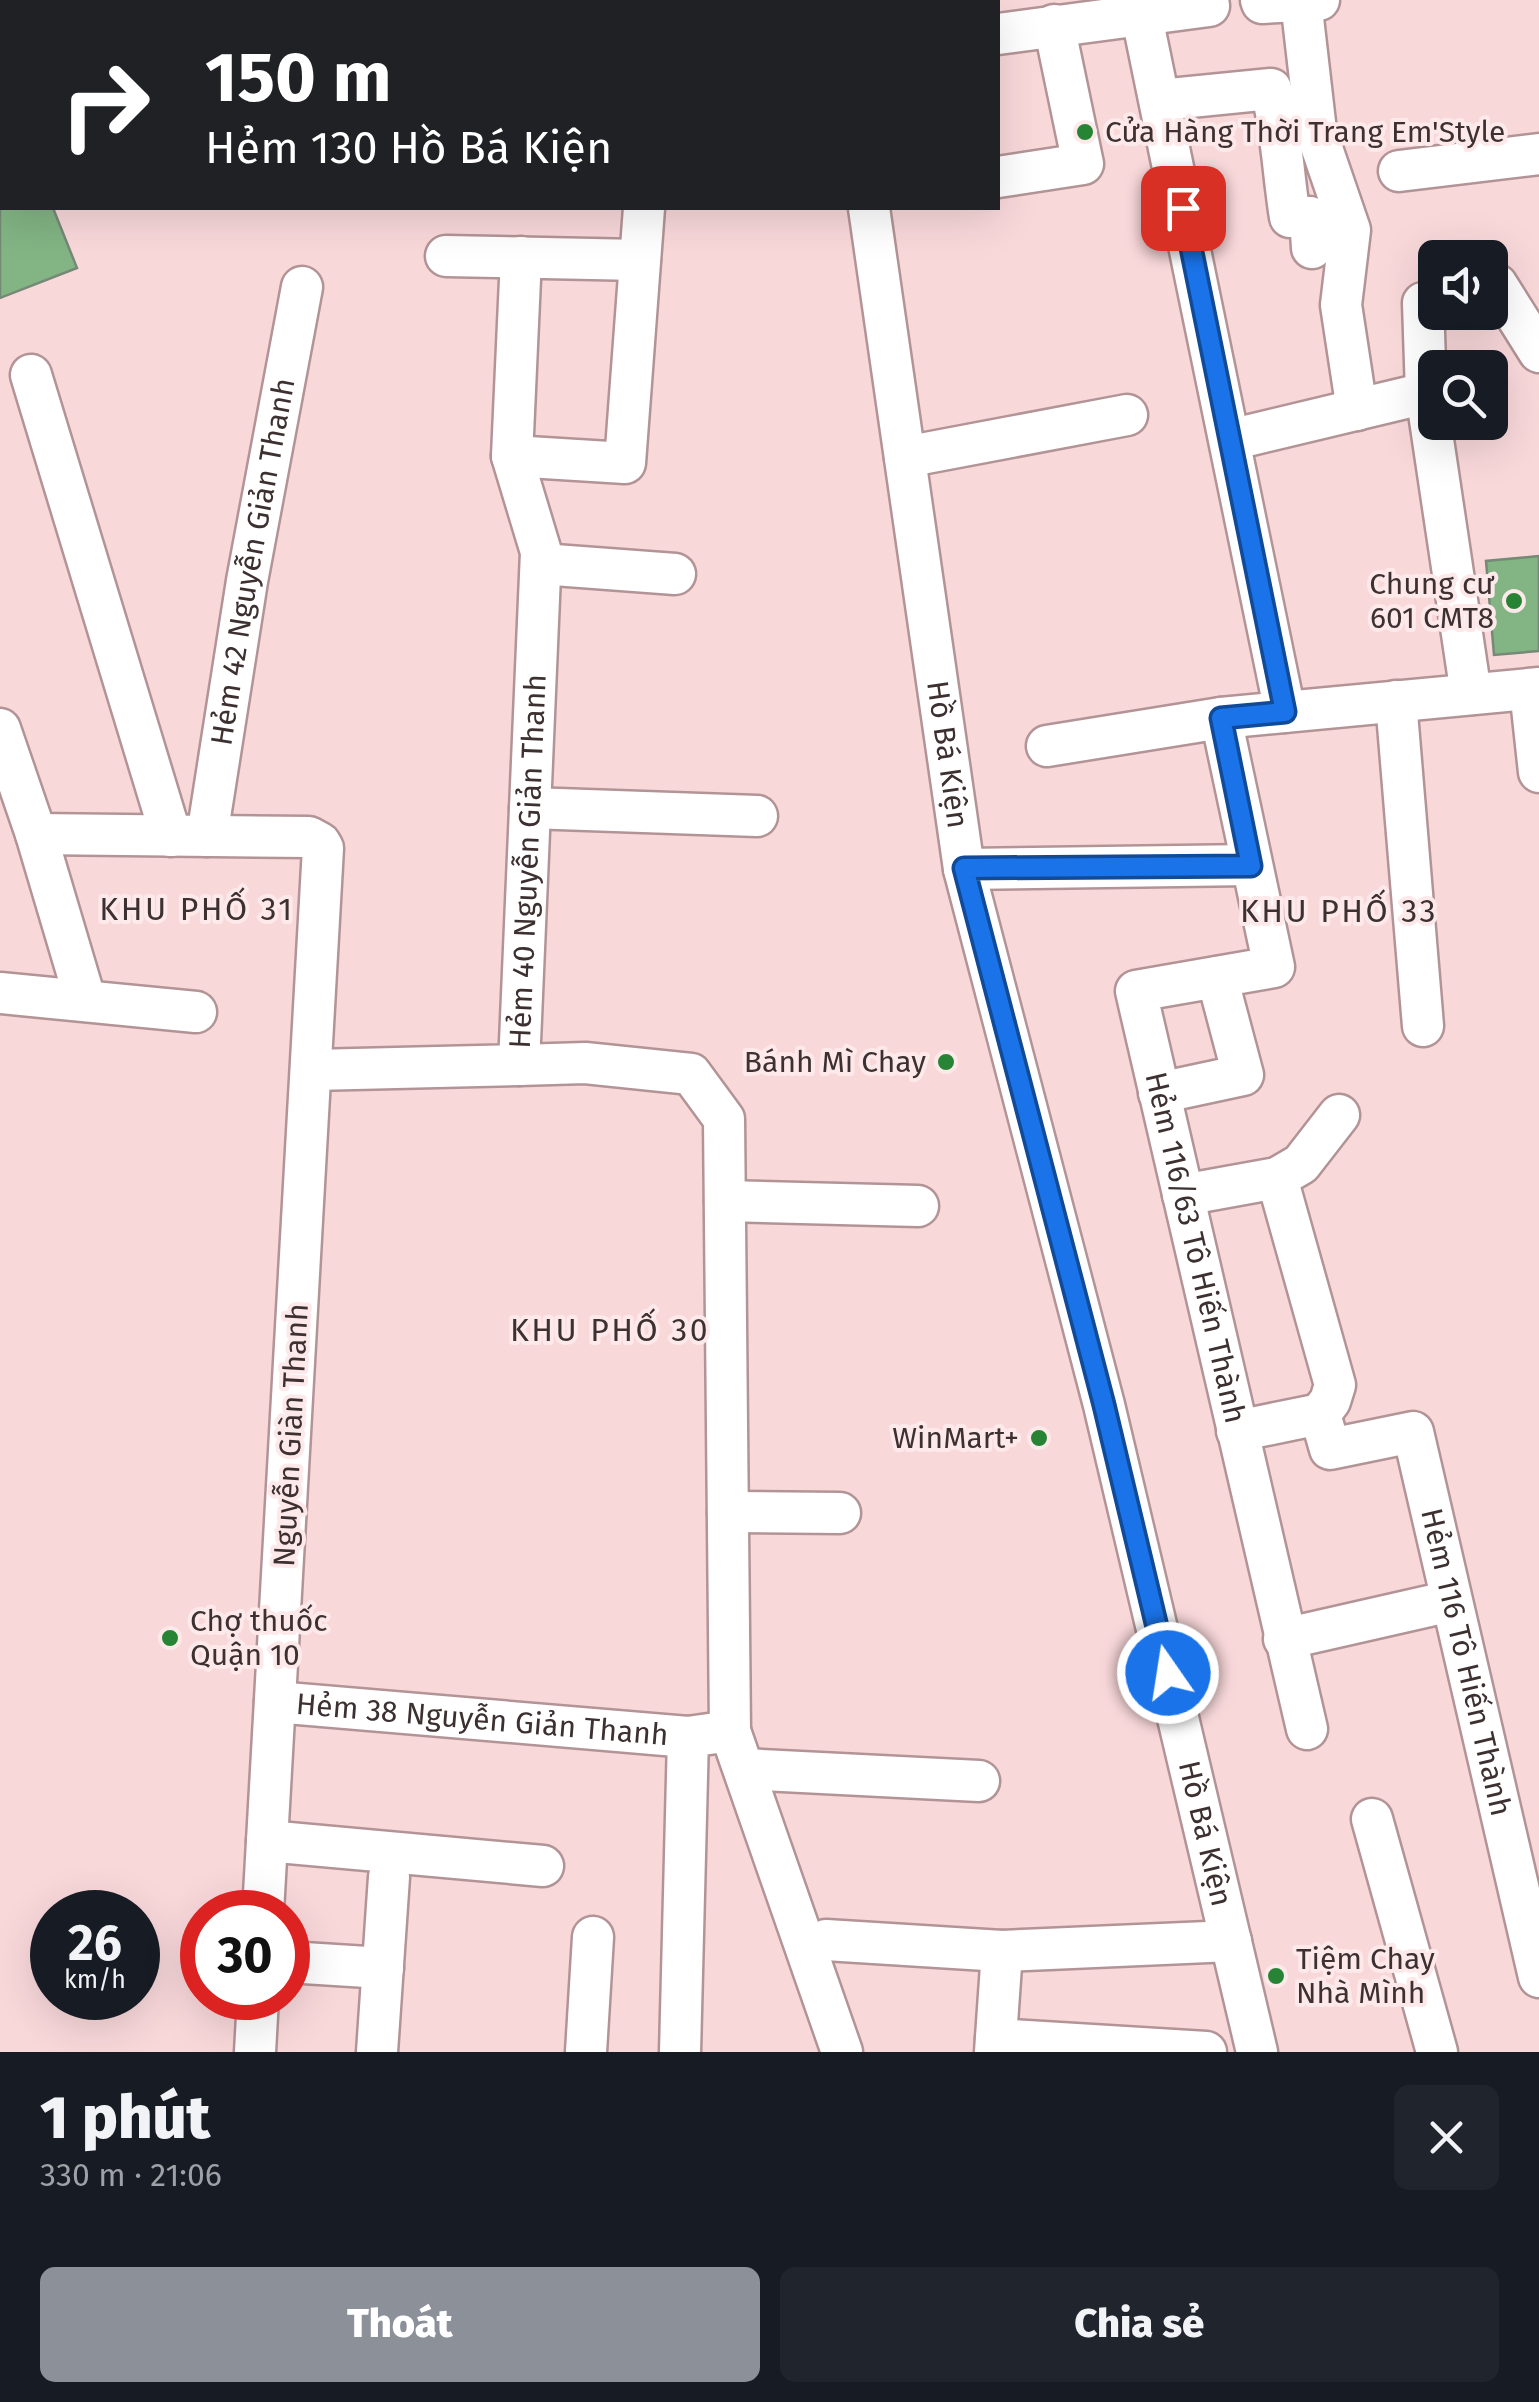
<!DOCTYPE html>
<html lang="vi">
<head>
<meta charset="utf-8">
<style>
  body { margin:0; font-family:"Fira Sans",sans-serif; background:#20242c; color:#f1f3f6; height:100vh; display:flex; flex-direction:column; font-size:38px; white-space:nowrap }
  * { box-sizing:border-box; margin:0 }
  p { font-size:32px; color:#9ea1a6 }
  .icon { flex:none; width:55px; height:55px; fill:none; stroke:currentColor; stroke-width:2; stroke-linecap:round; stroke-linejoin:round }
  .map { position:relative; height:2052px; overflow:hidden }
  .panel { display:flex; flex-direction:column; background:#171b24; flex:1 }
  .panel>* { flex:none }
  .hud { position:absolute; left:0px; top:0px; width:1000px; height:210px; box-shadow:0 10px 40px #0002; background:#202124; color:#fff; overflow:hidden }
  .buttons { position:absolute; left:1418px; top:240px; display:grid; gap:20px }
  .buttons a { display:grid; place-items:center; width:90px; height:90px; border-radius:15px; background:#171b24; box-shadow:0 10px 40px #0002; font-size:50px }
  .speed { position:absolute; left:30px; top:1890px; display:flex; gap:20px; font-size:50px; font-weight:700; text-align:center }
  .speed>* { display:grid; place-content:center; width:130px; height:130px; border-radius:50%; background:#171b24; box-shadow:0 10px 40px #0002; line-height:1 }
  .speed small { font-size:25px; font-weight:400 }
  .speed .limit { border:15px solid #d22; background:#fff; color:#111 }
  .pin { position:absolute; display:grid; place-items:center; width:85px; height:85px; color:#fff; margin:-42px; border-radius:20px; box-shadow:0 5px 15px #0006 }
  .me { position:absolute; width:110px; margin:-55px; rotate:347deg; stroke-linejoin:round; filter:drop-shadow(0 0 8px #0008) }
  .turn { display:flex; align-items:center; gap:35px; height:210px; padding:0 40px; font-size:45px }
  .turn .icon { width:130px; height:130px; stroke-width:2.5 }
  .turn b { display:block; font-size:70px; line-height:85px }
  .round { display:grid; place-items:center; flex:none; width:105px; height:105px; border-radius:15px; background:#20242c }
  .headline { display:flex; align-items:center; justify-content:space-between; height:170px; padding:0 40px }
  h1 { font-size:60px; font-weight:800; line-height:75px }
  .primary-button { display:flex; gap:20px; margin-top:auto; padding:20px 40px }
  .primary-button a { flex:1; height:115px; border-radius:15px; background:#8c9099; color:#fff; font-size:40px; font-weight:800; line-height:115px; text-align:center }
  .primary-button a+a { background:#20242c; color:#f1f3f6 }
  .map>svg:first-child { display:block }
  .building { fill:#82b484; stroke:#758976; stroke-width:2.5 }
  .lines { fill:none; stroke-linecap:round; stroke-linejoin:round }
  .minor-casing { stroke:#b39496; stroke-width:45 }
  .minor { stroke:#fff; stroke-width:40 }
  .route-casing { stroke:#114b97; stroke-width:25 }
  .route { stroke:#1a73e8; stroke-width:18 }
  .poi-dot { fill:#278435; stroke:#fde9ea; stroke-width:4 }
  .labels { text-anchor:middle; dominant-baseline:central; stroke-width:8; stroke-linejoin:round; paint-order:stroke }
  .poi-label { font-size:30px; fill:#3d3031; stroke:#fde9ea; text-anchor:start }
  .street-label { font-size:30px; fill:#3d3031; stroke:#fde9ea }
  .neighbourhood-label { font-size:32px; letter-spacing:2.5px; fill:#3d3031; stroke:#fde9ea }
</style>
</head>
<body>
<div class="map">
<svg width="1539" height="2052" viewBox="0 0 1539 2052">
  <rect width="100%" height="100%" fill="#f9d8da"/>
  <!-- building -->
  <path class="building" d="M237 0H377L378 2H230Z
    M0 75 2 208H53L77 268 0 298Z
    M1539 556V651L1494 655 1486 561Z"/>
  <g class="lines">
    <!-- minor casing -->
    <g class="minor-casing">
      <g id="minor">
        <path d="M840 0V2"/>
        <path d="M1261 0 1262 3 1319 0"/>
        <path d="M1301 1 1316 131 1350 230 1341 305 1357 410"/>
        <path d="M1142 17 1285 712"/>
        <path d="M998 34 1209 6 1208 0"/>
        <path d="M1160 100 1271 89C1282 132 1283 174 1290 217H1310L1312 248"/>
        <path d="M1399 171 1539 154"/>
        <path d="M998 177 1083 164 1054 25"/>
        <path id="s1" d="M869 208 964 869 1104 1405 1257 2052"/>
        <path d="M446 256 640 260"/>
        <path d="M1490 287 1497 285 1539 352"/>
        <path d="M1435 300 1423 303 1426 393 1471 694"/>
        <path d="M31 375 171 836"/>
        <path d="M1230 440 1426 393"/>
        <path d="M512 456 625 463 644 208"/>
        <path d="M905 457 1127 415"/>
        <path d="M541 564 675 574"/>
        <path d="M1530 689 1539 772"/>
        <path d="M1396 701 1423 1026"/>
        <path id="s2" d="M1221 718 1274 967 1136 991 1307 1729"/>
        <path d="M0 729 36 834 85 999"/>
        <path d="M1047 746 1221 718 1539 688"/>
        <path d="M530 808 757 816"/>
        <path d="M36 834 309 837 320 843 323 848 263 1912"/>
        <path id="s3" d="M207 836 247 581 302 287"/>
        <path d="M964 869 1251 865"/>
        <path d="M0 993 196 1012"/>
        <path d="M519 1065 585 1063 691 1074 724 1119 730 1731"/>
        <path id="s4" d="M313 1070 519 1065 541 552 512 456 521 257"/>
        <path d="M1159 1093 1243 1075 1217 977"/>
        <path d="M1277 1178 1335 1385 1330 1401 1320 1414"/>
        <path d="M1183 1195 1277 1178 1301 1164 1339 1115"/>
        <path d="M725 1201 918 1206"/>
        <path id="s5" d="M1237 1431 1320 1414 1330 1449 1413 1432 1539 1977"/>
        <path d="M728 1512 840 1513"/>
        <path d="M1284 1639 1451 1601"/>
        <path id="s6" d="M275 1702 688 1737"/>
        <path d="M744 1769 979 1781"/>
        <path d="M1372 1819 1437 2052"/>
        <path d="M267 1841 543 1866"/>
        <path d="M826 1940 1002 1951 1231 1941"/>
        <path d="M288 1962 383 1968"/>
        <path d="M996 2039 1206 2052"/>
        <path d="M255 2052 258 1998"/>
        <path d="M377 2052 389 1877"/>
        <path d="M586 2052 593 1937"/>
        <path d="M680 2052 688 1737 730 1731 842 2052"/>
        <path d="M995 2052 1002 1951"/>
      </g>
    </g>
    <!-- minor -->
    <use href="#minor" class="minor"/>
  </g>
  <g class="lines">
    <!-- route casing -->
    <g class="route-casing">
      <path id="route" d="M1168 1673 1104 1405 964 868 1251 866 1221 718 1285 712 1183 208"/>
    </g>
    <!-- route -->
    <use href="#route" class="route"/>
  </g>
  <!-- markers -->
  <g class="poi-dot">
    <circle cx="1085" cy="132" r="10"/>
    <circle cx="1514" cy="601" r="10"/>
    <circle cx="946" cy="1062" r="10"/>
    <circle cx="1039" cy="1438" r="10"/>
    <circle cx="170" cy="1638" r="10"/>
    <circle cx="1276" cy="1976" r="10"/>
  </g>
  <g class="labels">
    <!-- poi labels -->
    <g class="poi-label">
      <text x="1105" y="132">Cửa Hàng Thời Trang Em'Style</text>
      <text x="1494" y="584" text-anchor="end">Chung cư<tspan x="1494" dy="34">601 CMT8</tspan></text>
      <text x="926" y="1062" text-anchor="end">Bánh Mì Chay</text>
      <text x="1019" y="1438" text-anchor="end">WinMart+</text>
      <text x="190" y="1621">Chợ thuốc<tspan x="190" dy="34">Quận 10</tspan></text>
      <text x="1296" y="1959">Tiệm Chay<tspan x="1296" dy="34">Nhà Mình</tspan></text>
    </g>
    <!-- street labels -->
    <g class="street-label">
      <text stroke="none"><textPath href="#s3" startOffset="278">Hẻm 42 Nguyễn Giản Thanh</textPath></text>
      <text stroke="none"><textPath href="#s1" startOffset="552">Hồ Bá Kiện</textPath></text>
      <text stroke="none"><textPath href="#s4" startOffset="410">Hẻm 40 Nguyễn Giản Thanh</textPath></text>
      <text stroke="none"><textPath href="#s2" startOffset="658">Hẻm 116/63 Tô Hiến Thành</textPath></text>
      <text transform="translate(291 1435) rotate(-87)">Nguyễn Giàn Thanh</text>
      <text stroke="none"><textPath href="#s5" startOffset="442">Hẻm 116 Tô Hiến Thành</textPath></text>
      <text stroke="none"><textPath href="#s6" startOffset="208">Hẻm 38 Nguyễn Giản Thanh</textPath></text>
      <text stroke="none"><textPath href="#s1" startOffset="1662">Hồ Bá Kiện</textPath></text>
    </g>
    <!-- neighbourhood labels -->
    <g class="neighbourhood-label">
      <text x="197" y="909">KHU PHỐ 31</text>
      <text x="1339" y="911">KHU PHỐ 33</text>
      <text x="610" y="1330">KHU PHỐ 30</text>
    </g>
  </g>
</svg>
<div class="buttons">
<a><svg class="icon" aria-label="sound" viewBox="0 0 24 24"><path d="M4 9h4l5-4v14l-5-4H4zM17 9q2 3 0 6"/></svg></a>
<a><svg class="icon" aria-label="search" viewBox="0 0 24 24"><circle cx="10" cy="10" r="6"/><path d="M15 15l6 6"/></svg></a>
</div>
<div class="speed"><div>26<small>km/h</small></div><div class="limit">30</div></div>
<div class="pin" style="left:1183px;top:208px;background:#d93025"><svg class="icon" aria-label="arrive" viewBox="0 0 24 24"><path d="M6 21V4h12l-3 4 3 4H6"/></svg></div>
<svg class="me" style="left:1168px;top:1673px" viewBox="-20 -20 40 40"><circle r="17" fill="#1a73e8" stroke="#fff" stroke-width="3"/><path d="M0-11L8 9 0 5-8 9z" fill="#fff"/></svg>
<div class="hud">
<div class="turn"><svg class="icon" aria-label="right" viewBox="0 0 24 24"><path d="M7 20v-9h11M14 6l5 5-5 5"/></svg><div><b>150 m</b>Hẻm 130 Hồ Bá Kiện</div></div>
</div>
</div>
<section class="panel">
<div class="headline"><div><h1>1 phút</h1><p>330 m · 21:06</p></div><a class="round"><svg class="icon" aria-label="close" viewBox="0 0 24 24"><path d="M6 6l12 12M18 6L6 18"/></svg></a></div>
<div class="primary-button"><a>Thoát</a><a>Chia sẻ</a></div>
</section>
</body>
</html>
